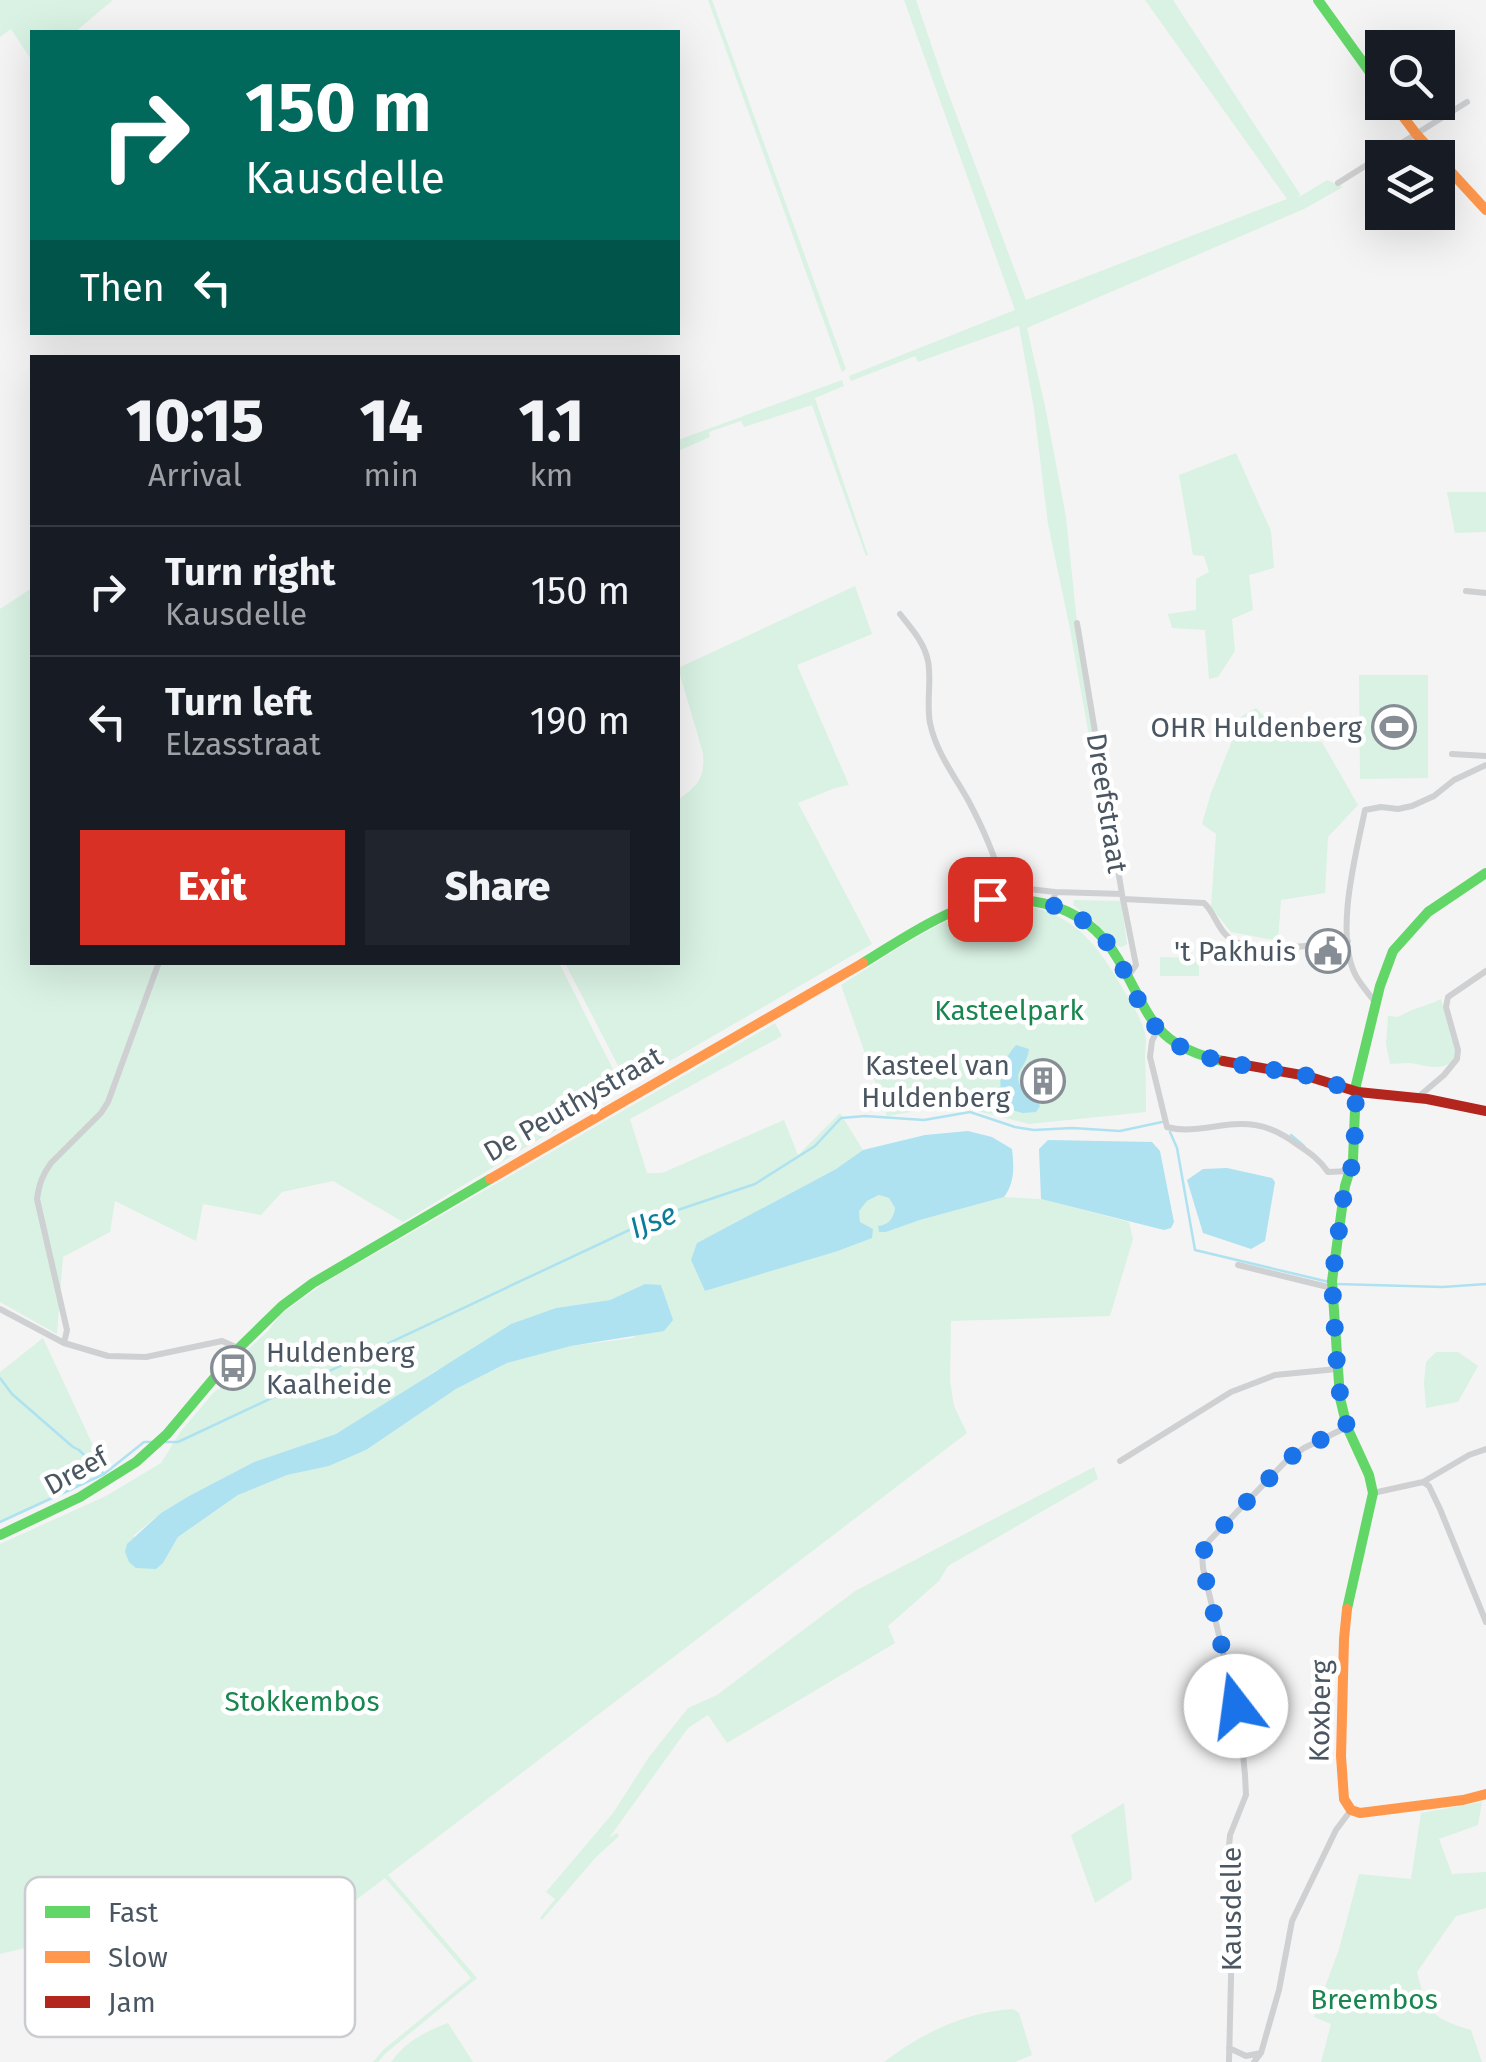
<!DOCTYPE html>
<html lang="en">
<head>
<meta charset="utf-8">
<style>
  body { margin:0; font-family:"Fira Sans",sans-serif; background:#20242c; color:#f1f3f6; height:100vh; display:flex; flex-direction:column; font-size:38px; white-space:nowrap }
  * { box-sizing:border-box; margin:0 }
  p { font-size:32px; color:#9ea1a6 }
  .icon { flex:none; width:55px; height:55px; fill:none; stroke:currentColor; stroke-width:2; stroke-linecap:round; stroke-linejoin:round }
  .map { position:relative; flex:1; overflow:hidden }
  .panel { position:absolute; left:30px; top:355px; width:650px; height:610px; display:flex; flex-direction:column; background:#171b24; border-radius:0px; box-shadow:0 10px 40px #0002 }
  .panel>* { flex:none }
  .banner { position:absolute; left:30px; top:30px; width:650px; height:305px; border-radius:0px; box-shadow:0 10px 40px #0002; background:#00695c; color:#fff; overflow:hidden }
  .fabs { position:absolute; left:1365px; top:30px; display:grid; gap:20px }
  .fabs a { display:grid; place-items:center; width:90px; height:90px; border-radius:0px; background:#171b24; box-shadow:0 10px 40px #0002; font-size:50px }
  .pin { position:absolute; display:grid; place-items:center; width:85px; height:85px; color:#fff; margin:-42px; border-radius:20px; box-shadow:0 5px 15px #0006 }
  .me { position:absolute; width:110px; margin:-55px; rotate:345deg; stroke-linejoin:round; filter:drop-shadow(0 0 8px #0008) }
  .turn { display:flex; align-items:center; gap:35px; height:210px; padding:0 50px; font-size:45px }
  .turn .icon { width:130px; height:130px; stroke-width:2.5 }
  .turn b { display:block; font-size:70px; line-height:85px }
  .then { display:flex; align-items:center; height:95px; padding:0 50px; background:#0003; gap:20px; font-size:38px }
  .eta { display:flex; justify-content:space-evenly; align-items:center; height:170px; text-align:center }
  .eta b { font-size:60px; font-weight:800; line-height:70px }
  .button { display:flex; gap:20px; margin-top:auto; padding:20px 50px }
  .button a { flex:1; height:115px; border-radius:0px; background:#d93025; color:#fff; font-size:40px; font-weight:800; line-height:115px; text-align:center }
  .button a+a { background:#20242c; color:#f1f3f6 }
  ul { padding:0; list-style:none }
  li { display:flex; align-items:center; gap:30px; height:130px; padding:0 50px; border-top:2px solid #363941 }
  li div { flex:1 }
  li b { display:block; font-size:38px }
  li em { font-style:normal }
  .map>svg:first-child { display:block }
  .green { fill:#d9f2e3; fill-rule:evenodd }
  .water { fill:#aee2f0 }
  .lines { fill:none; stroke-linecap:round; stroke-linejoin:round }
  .stream { stroke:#aee2f0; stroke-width:2.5 }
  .street { stroke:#ced0d2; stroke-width:6 }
  .fast { stroke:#63d668; stroke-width:10 }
  .slow { stroke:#ff974d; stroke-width:10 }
  .jam { stroke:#b3261e; stroke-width:10 }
  .route { stroke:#1a73e8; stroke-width:18; stroke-dasharray:0 32.4 }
  .labels { text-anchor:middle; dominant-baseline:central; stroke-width:9; stroke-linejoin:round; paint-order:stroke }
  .poi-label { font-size:28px; fill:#4a5661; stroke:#fff; text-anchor:end }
  .street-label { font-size:28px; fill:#4a5661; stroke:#fff }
  .park-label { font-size:28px; fill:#17864f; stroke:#fff }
  .water-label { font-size:30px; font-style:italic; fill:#0c7c9b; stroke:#fff }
  .key { fill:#fff; stroke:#c9ccd0; stroke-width:2.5 }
  .key-label { font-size:28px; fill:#4a5661 }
</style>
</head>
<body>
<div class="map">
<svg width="1486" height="2062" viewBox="0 0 1486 2062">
  <rect width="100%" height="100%" fill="#f4f4f4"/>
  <!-- green -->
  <path class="green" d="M0 0H113L75 32H32V61L11 29 0 37Z
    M708 0H712L846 369 842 372Z
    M904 0H916L944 82 1026 300 1287 199 1145 0H1173L1300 194 1299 197 1327 180 1343 187 1304 209 1027 328 1045 406 1066 517 1077 623 1098 745 1091 747 1069 624 1048 524 1034 409 1019 326 918 362 915 356 851 381 849 376 1015 310Z
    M842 380 844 386 815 398 868 555 866 556 812 405 744 427 741 421 709 432 710 437 678 451V440Z
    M1236 453 1271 531 1274 568 1249 575 1253 610 1232 619 1235 651 1218 677 1209 679 1205 630 1172 628 1168 614 1196 610V579L1209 572 1204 556 1193 555 1179 475Z
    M1447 492H1486V532L1455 533Z
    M855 586 872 634 797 665 849 785 835 788 798 803 872 944 632 1083 625 1079 565 963 678 962V800C698 785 705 779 703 753L678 668Z
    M32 588V962L559 963 620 1083 548 1136 546 1135 403 1222 333 1181 282 1192 261 1215 203 1204 196 1241 115 1201 110 1232 63 1257 57 1334 0 1302V609Z
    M1359 675H1428V778L1360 779Z
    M1256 708 1267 719 1262 730 1322 742 1358 805 1328 837 1325 893 1281 900 1278 941 1231 932 1211 907 1216 834 1202 824 1211 793 1242 716Z
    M1074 900 1121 901 1127 944 1122 947 1112 945 1097 924 1073 905Z
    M996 903C1061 905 1089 930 1120 984 1129 999 1141 1017 1145 1033 1147 1040 1145 1050 1145 1057 1146 1076 1146 1094 1146 1112L1029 1124 954 1105 887 1116 841 985C891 954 939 917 996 903Z
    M1160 957 1199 958V976H1160Z
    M1441 999 1456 1051 1454 1061C1437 1072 1426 1065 1409 1063 1403 1063 1396 1064 1390 1064L1386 1044 1388 1016 1398 1017C1415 1007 1425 1007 1441 999Z
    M775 1023 782 1036 630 1119 647 1173H662L784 1120 798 1155 840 1113 863 1150 836 1169 697 1243 705 1291 838 1251 871 1238 860 1222 859 1210 867 1201 880 1195 889 1198 895 1208 891 1221 884 1226 886 1232 920 1220 1004 1197 1041 1199 1129 1222 1133 1239 1110 1316 951 1321 950 1381 954 1406 967 1433 388 1875 477 1978 386 2053 378 2062H373L383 2050 471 1978 385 1878 310 1935 221 1921 137 1931H95L0 1954V1544L106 1496 161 1463 181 1431 214 1392 224 1386 241 1364 243 1354 268 1331 280 1315 324 1283ZM645 1284 661 1286 665 1299 633 1338 571 1346 507 1363 456 1389 366 1450 329 1466 287 1475 238 1495 178 1537 163 1563 133 1536 161 1513 189 1496 254 1462 336 1434 371 1414 435 1371 556 1308 610 1300Z
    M43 1338 104 1469 72 1491 0 1522V1372Z
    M1436 1352H1458L1478 1366 1458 1402 1426 1408 1424 1382 1426 1362Z
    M1094 1467 1098 1479 948 1566 939 1581 888 1626 895 1643 727 1743 708 1715 688 1728 609 1838 617 1833 619 1836 596 1857 542 1920 540 1918 555 1899 546 1892 613 1813 649 1757 688 1708 717 1695 855 1591Z
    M1482 1802 1478 1825 1439 1839 1452 1874 1486 1872V1908L1456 1916 1417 1972C1427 2012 1431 2018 1471 2030L1482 2062H1321L1331 2024 1314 2017 1339 1949 1359 1874 1411 1879 1421 1813Z
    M1124 1803 1132 1879 1095 1903 1071 1835Z
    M1013 2009 1019 2013 1032 2055 1015 2062H884C922 2033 965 2012 1013 2009Z
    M448 2023 473 2062H391C405 2042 426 2031 448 2023Z"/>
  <!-- water -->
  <path class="water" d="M1016 1045 1029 1049C1026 1072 1009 1069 1025 1095H1034L1040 1106 1036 1112 1023 1113 1008 1109C995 1088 999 1064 1016 1045Z
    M968 1131 992 1137 1012 1149C1014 1167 1015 1182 1004 1197L920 1220 886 1232H879L878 1226C889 1225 893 1219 895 1208L889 1198 879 1195 867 1201 859 1211 860 1222 873 1229 872 1238 838 1251 705 1291 691 1260 697 1243 836 1169 863 1150 925 1135Z
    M1048 1140 1152 1142 1160 1151 1174 1222 1171 1228 1164 1230 1041 1199 1039 1149Z
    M1227 1168 1272 1178 1275 1182 1265 1241 1251 1249 1203 1233 1187 1180 1203 1169Z
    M645 1284 661 1285 673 1320 664 1331 571 1346 507 1363 456 1389 366 1450 329 1466 287 1475 238 1495 178 1537 163 1563 156 1569 136 1568 129 1562 125 1552 127 1544 161 1513 189 1496 254 1462 336 1434 511 1324 556 1308 610 1300Z"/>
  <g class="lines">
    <!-- stream -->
    <path class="stream" d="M1170 1132 1177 1148 1195 1250 1329 1282
      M1291 1135 1304 1146
      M1336 1284 1443 1287 1486 1284
      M0 1378 12 1394 73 1447 79 1450 104 1474
      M165 1442H178L657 1217 755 1184 815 1146 841 1118 865 1116 924 1120 970 1112 1015 1127 1034 1130 1072 1128 1120 1131 1162 1122
      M0 1522 104 1474 144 1442H152"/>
    <!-- street -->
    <path class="street" d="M1338 183 1467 102
      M1466 591 1486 593
      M900 614C911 628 924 642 928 661 932 680 926 702 930 723 936 752 954 775 968 800 983 828 995 855 1003 886L1055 892
      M1077 623 1122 894 1136 965 1127 978
      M1452 754 1486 756
      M1123 899 1204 903C1214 912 1217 927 1227 936 1247 956 1321 945 1348 941
      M1053 904 1055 892 1122 894
      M1375 1002C1369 994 1361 985 1356 976 1334 935 1356 854 1365 810L1381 807 1398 809 1412 806 1434 796 1454 780 1486 765
      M1157 1031 1152 1041 1150 1057 1167 1127C1196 1135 1225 1120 1255 1125 1270 1127 1286 1136 1298 1145 1310 1153 1320 1160 1328 1172L1349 1171
      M1417 1098 1444 1075 1457 1059 1458 1050 1446 1007 1448 997 1486 971
      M1238 1265 1332 1288
      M0 1309 64 1343 108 1356 146 1357 222 1341 238 1348
      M64 1343 67 1330 37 1199C39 1185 42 1175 51 1163L101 1113 108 1102 159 962
      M1120 1461 1231 1392 1275 1375 1337 1369
      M1423 1482 1429 1486 1440 1509 1486 1622
      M1373 1493 1423 1482 1469 1455 1486 1449
      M1229 2048 1246 2056 1261 2053 1254 2062
      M1261 2053 1279 1990 1292 1921 1336 1830 1351 1810
      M1229 2062 1233 1894 1229 1847 1230 1835 1246 1795 1245 1775 1240 1724 1203 1568 1202 1554 1209 1541 1288 1459 1304 1448 1347 1427"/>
    <!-- fast -->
    <path class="fast" d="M1318 0 1382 89
      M863 963C891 946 920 926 950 913 1011 887 1083 898 1118 959 1151 1015 1151 1045 1223 1061
      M0 1535 80 1497 136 1462 167 1434 241 1346 282 1306 313 1283 490 1179
      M1347 1609 1373 1493 1369 1475 1347 1427 1340 1398 1332 1281 1345 1186 1353 1160 1356 1085 1380 986 1393 951 1428 912 1486 873"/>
    <!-- slow -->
    <path class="slow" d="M1392 102 1417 135 1486 210
      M490 1179 863 963
      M1347 1609 1344 1639 1341 1756 1344 1799 1351 1810 1360 1813 1463 1800 1486 1794"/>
    <!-- jam -->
    <path class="jam" d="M1223 1061 1307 1076 1358 1092 1427 1099 1486 1111"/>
  </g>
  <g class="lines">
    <!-- route -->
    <path class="route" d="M990 899C1039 894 1090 911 1116 956 1135 988 1142 1023 1176 1044 1210 1065 1265 1067 1304 1075 1321 1079 1338 1086 1356 1091L1354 1160 1345 1186 1332 1281 1338 1383 1347 1427 1304 1448 1288 1459 1209 1541 1202 1554 1203 1568 1236 1706"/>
  </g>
  <!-- icons -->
  <defs>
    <g id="stadium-ring" transform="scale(2.25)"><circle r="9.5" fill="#fff" stroke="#868d94" stroke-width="1.5"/><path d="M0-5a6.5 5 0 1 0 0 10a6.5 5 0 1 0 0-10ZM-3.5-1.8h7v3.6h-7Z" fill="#868d94"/></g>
    <g id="civic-ring" transform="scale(2.25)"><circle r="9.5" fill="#fff" stroke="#868d94" stroke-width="1.5"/><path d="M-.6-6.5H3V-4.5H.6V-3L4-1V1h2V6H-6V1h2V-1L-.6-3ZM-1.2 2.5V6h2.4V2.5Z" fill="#868d94"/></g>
    <g id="building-ring" transform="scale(2.25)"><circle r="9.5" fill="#fff" stroke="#868d94" stroke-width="1.5"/><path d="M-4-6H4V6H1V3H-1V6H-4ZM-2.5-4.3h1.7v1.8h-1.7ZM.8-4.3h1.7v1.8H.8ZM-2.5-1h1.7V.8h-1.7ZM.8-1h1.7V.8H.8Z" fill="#868d94"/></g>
    <g id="bus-ring" transform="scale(2.25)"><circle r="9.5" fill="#fff" stroke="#868d94" stroke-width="1.5"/><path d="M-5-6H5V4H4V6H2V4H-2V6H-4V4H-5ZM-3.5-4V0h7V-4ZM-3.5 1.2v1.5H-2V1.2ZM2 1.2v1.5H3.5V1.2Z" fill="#868d94"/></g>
  </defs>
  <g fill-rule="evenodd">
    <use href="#stadium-ring" x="1394" y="727"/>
    <use href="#civic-ring" x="1328" y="951"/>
    <use href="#building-ring" x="1043" y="1081"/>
    <use href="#bus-ring" x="233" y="1368"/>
  </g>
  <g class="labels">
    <!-- poi labels -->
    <g class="poi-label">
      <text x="1362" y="727">OHR Huldenberg</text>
      <text x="1296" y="951">'t Pakhuis</text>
      <text x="1010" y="1065">Kasteel van<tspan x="1010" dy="32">Huldenberg</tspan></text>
      <text x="266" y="1352" text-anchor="start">Huldenberg<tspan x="266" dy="32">Kaalheide</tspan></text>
    </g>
    <!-- street labels -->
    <g class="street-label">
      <text transform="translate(1107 803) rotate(81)">Dreefstraat</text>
      <text transform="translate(573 1104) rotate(-30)">De Peuthystraat</text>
      <text transform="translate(76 1471) rotate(-29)">Dreef</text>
      <text transform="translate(1320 1711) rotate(-89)">Koxberg</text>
      <text transform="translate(1231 1909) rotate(-90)">Kausdelle</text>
    </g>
    <!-- park labels -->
    <g class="park-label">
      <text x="1009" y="1010">Kasteelpark</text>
      <text x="302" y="1701">Stokkembos</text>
      <text x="1374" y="1999">Breembos</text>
    </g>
    <!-- water labels -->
    <g class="water-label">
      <text transform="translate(653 1221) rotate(-22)">IJse</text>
    </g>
  </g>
  <!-- legend -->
  <rect x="25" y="1877" width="330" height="160" rx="15" class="key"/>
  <rect x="45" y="1906" width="45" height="12" fill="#63d668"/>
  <rect x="45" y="1951" width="45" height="12" fill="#ff974d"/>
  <rect x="45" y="1996" width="45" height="12" fill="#b3261e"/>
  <g class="key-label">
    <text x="108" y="1922">Fast</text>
    <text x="108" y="1967">Slow</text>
    <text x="108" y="2012">Jam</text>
  </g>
</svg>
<div class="fabs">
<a><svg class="icon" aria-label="search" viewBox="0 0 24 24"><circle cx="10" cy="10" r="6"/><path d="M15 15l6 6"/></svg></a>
<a><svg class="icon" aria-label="layers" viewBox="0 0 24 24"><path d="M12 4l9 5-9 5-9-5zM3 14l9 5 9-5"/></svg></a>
</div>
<div class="pin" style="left:990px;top:899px;background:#d93025"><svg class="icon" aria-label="arrive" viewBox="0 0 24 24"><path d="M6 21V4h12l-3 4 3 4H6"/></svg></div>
<svg class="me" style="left:1236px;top:1706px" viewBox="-20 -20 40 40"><circle r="19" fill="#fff"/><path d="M0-13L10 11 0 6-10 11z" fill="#1a73e8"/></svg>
<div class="banner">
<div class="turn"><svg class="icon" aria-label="right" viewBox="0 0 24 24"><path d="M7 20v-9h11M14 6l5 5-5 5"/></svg><div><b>150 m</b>Kausdelle</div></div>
<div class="then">Then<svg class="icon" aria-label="left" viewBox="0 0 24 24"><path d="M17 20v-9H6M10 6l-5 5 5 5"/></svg></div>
</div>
<section class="panel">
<div class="eta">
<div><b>10:15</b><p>Arrival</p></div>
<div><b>14</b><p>min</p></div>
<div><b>1.1</b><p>km</p></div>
</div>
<ul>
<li><svg class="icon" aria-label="right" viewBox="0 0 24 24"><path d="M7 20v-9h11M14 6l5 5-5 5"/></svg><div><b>Turn right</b><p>Kausdelle</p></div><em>150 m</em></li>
<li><svg class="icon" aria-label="left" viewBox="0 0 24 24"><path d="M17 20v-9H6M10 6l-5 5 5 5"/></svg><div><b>Turn left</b><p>Elzasstraat</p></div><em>190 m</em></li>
</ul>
<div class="button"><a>Exit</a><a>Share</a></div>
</section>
</div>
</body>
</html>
